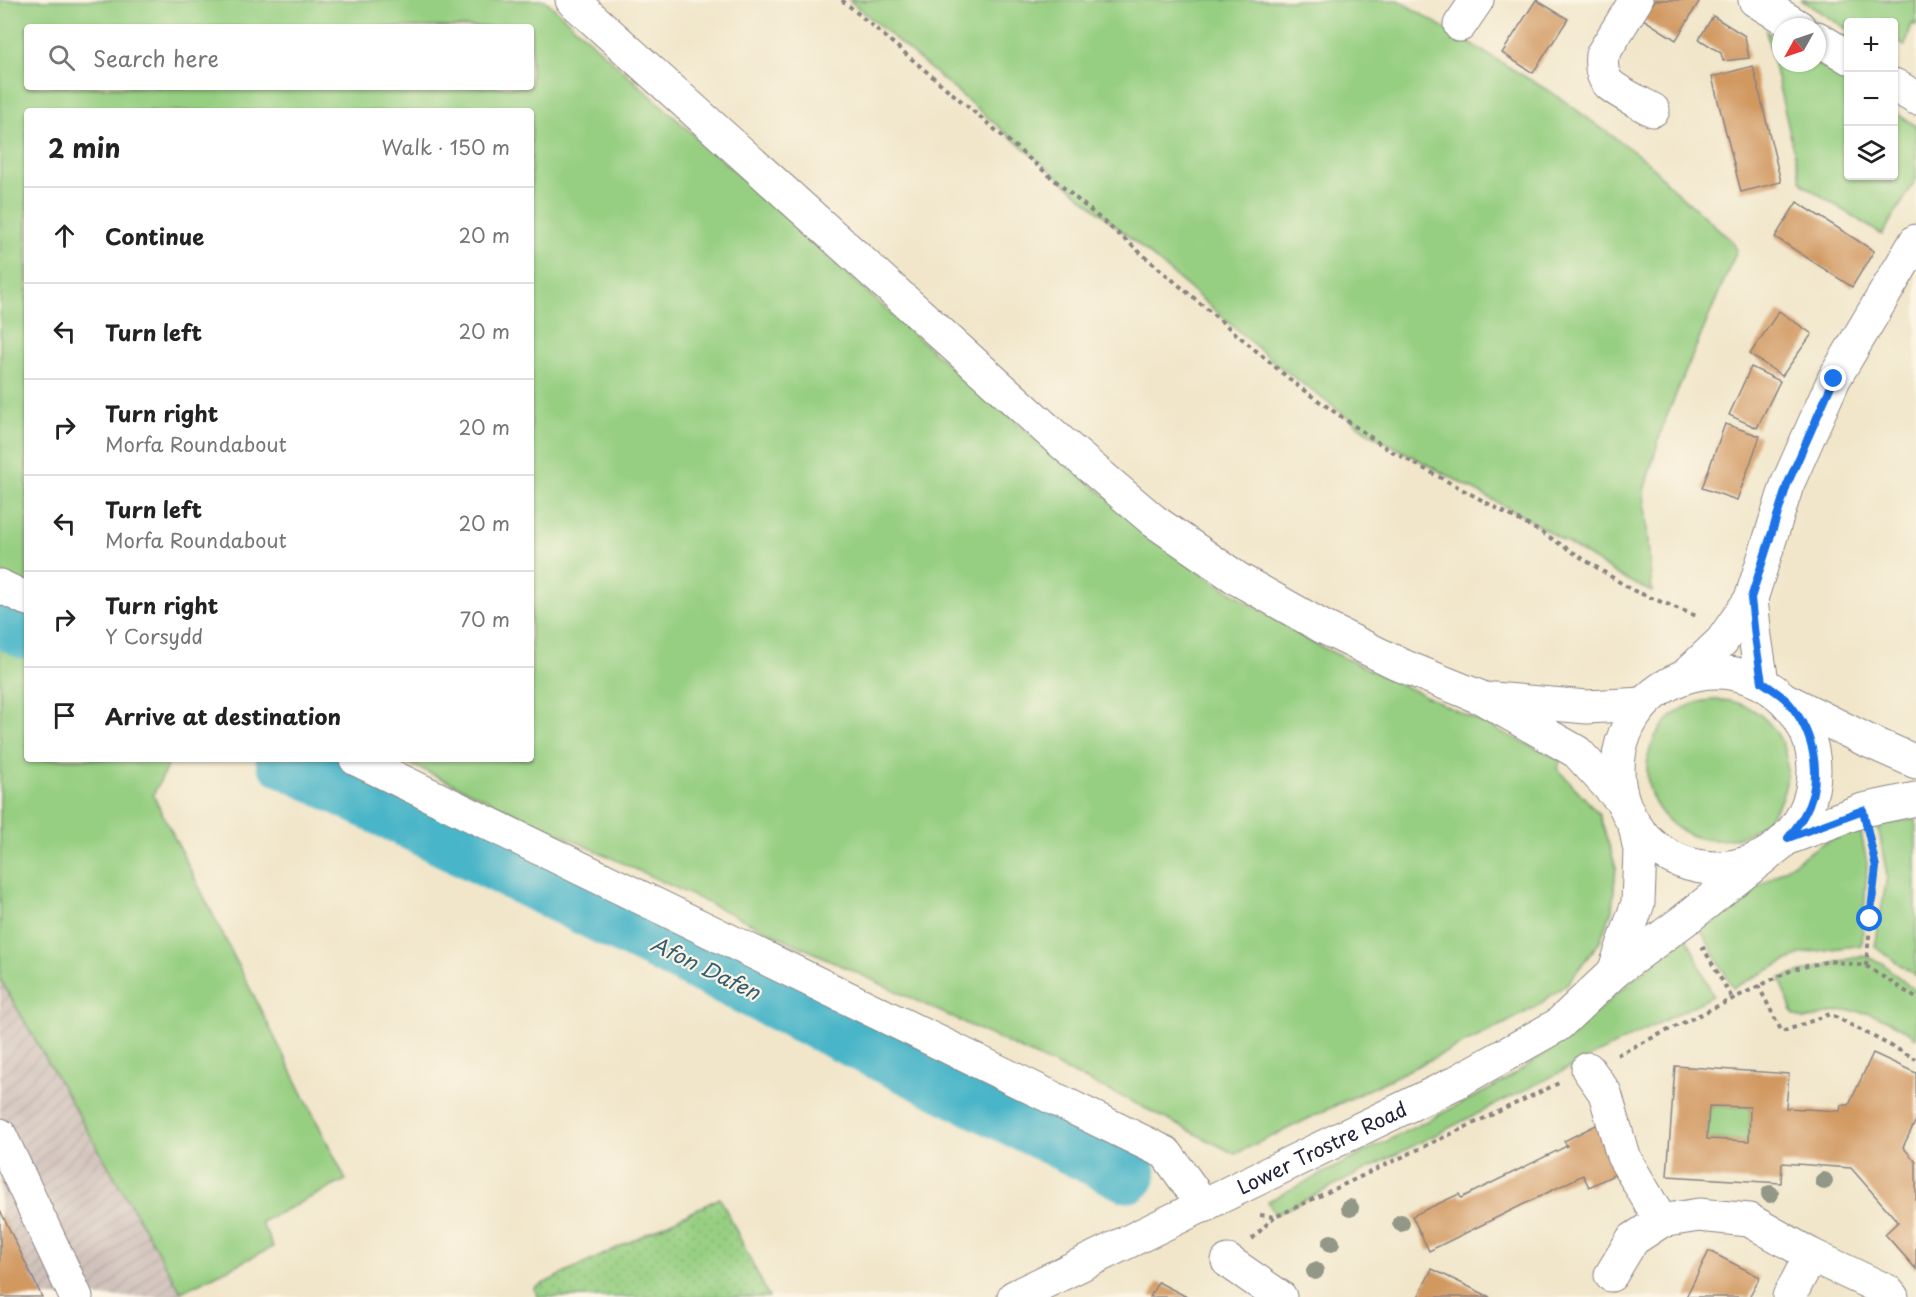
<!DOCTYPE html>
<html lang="en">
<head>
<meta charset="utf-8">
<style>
	:root { --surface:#fff; --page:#f6f6f6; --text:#222; --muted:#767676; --line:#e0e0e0 }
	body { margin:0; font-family:"Playpen Sans",sans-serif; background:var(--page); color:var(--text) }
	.controls { position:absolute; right:18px; top:18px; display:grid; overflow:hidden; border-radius:6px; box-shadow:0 2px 4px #0004 }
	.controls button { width:54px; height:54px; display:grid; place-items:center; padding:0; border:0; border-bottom:2px solid var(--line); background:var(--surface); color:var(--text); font:30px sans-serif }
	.compass { position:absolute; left:1772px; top:18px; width:54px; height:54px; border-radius:50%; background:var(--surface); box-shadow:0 2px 4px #0004; rotate:230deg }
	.stop { position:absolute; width:18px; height:18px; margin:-14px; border:4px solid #1a73e8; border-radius:50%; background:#fff }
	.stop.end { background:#1a73e8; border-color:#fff; box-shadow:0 2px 6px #0008 }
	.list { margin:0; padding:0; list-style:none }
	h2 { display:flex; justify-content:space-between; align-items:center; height:78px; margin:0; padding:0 24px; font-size:26px }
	h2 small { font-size:20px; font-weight:400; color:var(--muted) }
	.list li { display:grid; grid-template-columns:39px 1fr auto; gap:18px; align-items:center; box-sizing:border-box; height:96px; padding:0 24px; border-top:2px solid var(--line) }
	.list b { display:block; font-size:22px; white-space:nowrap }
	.list p { margin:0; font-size:20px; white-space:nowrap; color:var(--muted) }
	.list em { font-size:20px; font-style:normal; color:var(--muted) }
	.icon { flex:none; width:33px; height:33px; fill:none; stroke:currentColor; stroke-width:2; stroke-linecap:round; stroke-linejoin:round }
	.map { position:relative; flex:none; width:1916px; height:1297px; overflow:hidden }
	.search { position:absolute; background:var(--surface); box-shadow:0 2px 4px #0004; left:24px; top:24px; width:510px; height:66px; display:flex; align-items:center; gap:15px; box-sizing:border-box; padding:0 21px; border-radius:6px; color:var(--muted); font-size:22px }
	.panel { position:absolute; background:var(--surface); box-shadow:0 2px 4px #0004; left:24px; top:108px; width:510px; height:654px; border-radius:6px }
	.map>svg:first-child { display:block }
	.industrial { fill:url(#industrial-furrows) }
	.grass { fill:#97cf82; stroke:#5c785e; stroke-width:1.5; fill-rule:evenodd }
	.park { fill:url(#park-dots); stroke:#5c785e; stroke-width:1.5 }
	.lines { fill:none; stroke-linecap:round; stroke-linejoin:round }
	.river { stroke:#4ab5c8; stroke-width:57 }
	.building { fill:#d19861; fill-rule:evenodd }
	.minor-casing { stroke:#8a8482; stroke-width:35 }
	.major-casing { stroke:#8a8482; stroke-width:35 }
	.path { stroke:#8a8482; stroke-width:4; stroke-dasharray:4.5 4.5; stroke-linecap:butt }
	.minor { stroke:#fff; stroke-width:33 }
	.major { stroke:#fff; stroke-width:33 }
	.tree { fill:#929787 }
	.route { stroke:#1a73e8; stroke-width:8 }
	.labels { text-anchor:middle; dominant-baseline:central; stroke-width:4.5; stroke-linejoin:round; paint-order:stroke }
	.street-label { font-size:20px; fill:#22223b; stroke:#fcf5e5 }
	.water-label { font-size:21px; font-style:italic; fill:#325d73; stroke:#fcf5e5 }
</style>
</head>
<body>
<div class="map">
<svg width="1916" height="1297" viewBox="0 0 1916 1297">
	<defs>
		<pattern id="industrial-furrows" width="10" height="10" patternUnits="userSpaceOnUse" patternTransform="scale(1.5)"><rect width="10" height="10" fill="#cfc0ba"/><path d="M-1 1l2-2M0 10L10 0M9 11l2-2" fill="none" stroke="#b1a5a1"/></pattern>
		<pattern id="park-dots" width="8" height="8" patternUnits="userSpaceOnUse" patternTransform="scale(1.5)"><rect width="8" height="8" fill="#97cf82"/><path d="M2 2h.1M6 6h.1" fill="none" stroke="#82b171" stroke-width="1.8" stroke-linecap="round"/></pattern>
	</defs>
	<rect width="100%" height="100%" fill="#fcf5e5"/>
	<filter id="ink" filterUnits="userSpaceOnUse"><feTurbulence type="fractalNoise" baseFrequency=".0167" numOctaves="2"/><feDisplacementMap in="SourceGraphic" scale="12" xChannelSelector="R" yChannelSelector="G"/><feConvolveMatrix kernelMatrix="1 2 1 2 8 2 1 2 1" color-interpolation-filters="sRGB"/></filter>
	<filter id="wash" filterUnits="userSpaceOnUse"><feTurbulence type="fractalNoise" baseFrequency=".008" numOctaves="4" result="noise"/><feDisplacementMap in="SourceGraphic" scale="24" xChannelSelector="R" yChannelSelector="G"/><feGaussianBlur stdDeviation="1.35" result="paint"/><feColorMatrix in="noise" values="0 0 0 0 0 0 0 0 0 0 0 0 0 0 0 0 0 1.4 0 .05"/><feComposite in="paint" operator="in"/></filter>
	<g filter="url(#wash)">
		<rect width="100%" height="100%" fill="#f1e6ca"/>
		<path class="industrial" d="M0,979L181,1292L184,1297H0Z"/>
		<g class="grass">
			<path d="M0,0H545L957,373L1192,567L1313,643L1561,760L1557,768L1599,814L1616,867L1612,910L1600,941L1568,983L1537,1006L1504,1024L1235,1154L1129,1100L400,759H531V111H27V585L0,572ZM27,27H531V87H27Z"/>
			<path d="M849,0H1398L1557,96L1648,162L1667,183L1732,241L1737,250L1663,425L1644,491L1652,592L1623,578L1530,520L1369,433L1276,364L1188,287Z"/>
			<path d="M1801,0H1916V25L1912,24L1905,46L1894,39V22H1848V30Z"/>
			<path d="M1766,31L1781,41V63H1816L1848,83V176H1894V112L1916,126V180L1882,235L1804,185L1801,181Z"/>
			<path d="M0,628L27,642V759H171L153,795L346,1180L261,1222L273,1247L181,1292L0,979Z"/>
			<circle cx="1717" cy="770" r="70"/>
			<path d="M1916,819V976L1875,947L1887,876L1878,825Z"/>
			<path d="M1860,829L1867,863L1862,945L1802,953L1733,988L1699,927L1822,844Z"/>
			<path d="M1687,937L1713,996L1275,1215L1268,1201L1496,1086L1563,1042L1623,988Z"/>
			<path d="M1863,955L1882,963L1916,992V1038C1896,1023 1872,1010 1846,1011C1833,1011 1818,1017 1804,1020L1793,1014L1780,978Z"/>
			<path d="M1709,1106L1750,1107L1749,1141L1707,1139Z"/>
		</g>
		<path class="park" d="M720,1198L769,1297H538L534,1288Z"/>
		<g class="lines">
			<g class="river">
				<path d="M0,618L27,631"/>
				<path d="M284,759L1128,1174"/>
			</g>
		</g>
		<g id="blocks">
			<g class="building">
				<path d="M1536,0L1568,19L1533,73L1502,53Z"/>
				<path d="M1655,0H1696L1699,2L1676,40L1643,19Z"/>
				<path d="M1713,16L1745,36L1749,58L1723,61L1721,53L1699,39Z"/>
				<path d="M1753,66L1781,182L1741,192L1712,77Z"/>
				<path d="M1797,202L1874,251L1852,287L1775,237Z"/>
				<path d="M1779,311L1812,334L1782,376L1750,354Z"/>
				<path d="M1751,367L1780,381L1757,428L1729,415Z"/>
				<path d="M1725,424L1760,436L1737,500L1702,488Z"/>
				<path d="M1873,1053L1916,1073V1120L1903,1147L1916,1162V1269L1885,1234L1898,1222L1851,1168L1782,1163L1781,1183L1667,1176L1675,1066L1789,1074L1786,1108L1840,1111L1841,1105H1849ZM1709,1106L1750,1107L1749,1141L1707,1139Z"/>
				<path d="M1602,1122L1626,1169L1589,1187L1583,1175L1429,1251L1412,1216L1459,1194L1461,1198L1567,1146L1564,1141Z"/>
				<path d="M0,1210L42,1297H0Z"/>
				<path d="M1709,1251L1760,1277L1749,1297H1686Z"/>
				<path d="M1432,1269L1490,1297H1418Z"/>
				<path d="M1158,1282L1187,1297H1150Z"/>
			</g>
		</g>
	</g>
	<g filter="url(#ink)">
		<use href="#blocks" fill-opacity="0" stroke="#8a8482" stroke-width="1.5"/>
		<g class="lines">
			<defs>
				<g id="minor">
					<path d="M1636,0L1602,55C1601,64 1601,75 1608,83C1615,91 1642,104 1653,110"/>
					<path d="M1755,0L1799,27"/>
					<path d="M1460,25L1477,0"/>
					<path d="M1817,38L1848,57"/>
					<path d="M1894,85L1916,98"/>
					<path d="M0,586L27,599"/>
					<path d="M1751,599L1755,637L1762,682"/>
					<path d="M1684,677L1722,641L1751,599L1787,485L1834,379L1916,241"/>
					<path d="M356,759L1166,1153L1204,1206"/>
					<path d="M1588,1069L1605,1093L1623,1156L1661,1221"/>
					<path d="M0,1135L76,1297"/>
					<path d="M1811,1255L1887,1291L1892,1297"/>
					<path d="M1228,1261L1280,1297"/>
					<path d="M1611,1275L1632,1240L1661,1221L1699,1215L1749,1220L1811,1255L1789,1297"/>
				</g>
				<g id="major">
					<path d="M572,0L1060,441L1154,521L1238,579L1323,627L1403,666L1482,698L1577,752L1623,802"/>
					<circle cx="1716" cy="770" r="98"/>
					<path d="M1493,699L1587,707L1643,704"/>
					<path d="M1788,701L1864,739L1916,762"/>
					<path d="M1788,838L1863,810L1916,799"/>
					<path d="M1614,972L1638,903L1640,850L1635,826"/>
					<path id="s1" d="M1014,1297L1455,1083L1558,1025L1614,972L1686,919L1765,856"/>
				</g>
			</defs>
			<use href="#minor" class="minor-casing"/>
			<use href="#major" class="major-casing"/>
			<g class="path">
				<path d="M842,0L1299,387L1386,448L1546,535L1632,590L1699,617"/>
				<path d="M1702,946L1732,998"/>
				<path d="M1866,966L1876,867L1870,840"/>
				<path d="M1758,985L1782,1032L1830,1014L1916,1059"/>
				<path d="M1617,1055L1794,969L1830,961L1866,966L1916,998"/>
				<path d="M1260,1215L1275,1217L1559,1083"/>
				<path d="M1252,1239L1274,1217"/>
			</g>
			<use href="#minor" class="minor"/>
			<use href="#major" class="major"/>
		</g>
		<g class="tree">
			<circle cx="1824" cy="1181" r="9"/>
			<circle cx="1770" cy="1194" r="9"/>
			<circle cx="1350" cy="1208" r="9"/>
			<circle cx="1401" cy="1223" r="9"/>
			<circle cx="1331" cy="1243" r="9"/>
			<circle cx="1315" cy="1271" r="9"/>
		</g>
	</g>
	<g class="lines" filter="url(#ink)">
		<path class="route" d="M1834,379L1787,485L1751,598L1755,637L1762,682C1770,688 1781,694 1788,702C1814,732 1825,779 1804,815C1800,823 1794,830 1788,838L1863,810L1876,867L1870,919"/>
	</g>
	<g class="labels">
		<g class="street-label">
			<text stroke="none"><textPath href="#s1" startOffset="342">Lower Trostre Road</textPath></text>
		</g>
		<g class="water-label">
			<text transform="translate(706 967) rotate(26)">Afon Dafen</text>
		</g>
	</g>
</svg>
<div class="controls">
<button>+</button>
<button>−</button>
<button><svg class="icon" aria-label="layers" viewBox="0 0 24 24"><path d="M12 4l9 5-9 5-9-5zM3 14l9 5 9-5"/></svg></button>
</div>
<svg class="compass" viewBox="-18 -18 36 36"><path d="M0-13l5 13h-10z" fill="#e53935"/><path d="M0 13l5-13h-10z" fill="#767676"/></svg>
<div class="stop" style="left:1870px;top:919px"></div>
<div class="stop end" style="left:1834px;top:379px"></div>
<div class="search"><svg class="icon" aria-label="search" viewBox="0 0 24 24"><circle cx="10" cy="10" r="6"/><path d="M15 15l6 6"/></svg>Search here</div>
<section class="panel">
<h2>2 min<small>Walk · 150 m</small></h2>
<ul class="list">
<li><svg class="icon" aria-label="ahead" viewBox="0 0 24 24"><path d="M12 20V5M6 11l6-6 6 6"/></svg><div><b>Continue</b></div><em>20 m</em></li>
<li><svg class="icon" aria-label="left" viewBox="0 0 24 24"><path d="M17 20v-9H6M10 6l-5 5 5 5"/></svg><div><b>Turn left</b></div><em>20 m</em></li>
<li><svg class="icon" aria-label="right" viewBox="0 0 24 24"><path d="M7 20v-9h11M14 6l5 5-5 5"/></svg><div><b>Turn right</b><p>Morfa Roundabout</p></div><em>20 m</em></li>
<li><svg class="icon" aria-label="left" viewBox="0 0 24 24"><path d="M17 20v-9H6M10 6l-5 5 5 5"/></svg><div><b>Turn left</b><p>Morfa Roundabout</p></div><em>20 m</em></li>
<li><svg class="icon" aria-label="right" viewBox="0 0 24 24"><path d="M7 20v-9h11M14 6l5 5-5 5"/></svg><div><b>Turn right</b><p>Y Corsydd</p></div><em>70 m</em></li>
<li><svg class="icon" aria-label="arrive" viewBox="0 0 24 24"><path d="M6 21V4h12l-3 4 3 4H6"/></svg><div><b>Arrive at destination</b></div></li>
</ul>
</section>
</div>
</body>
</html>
